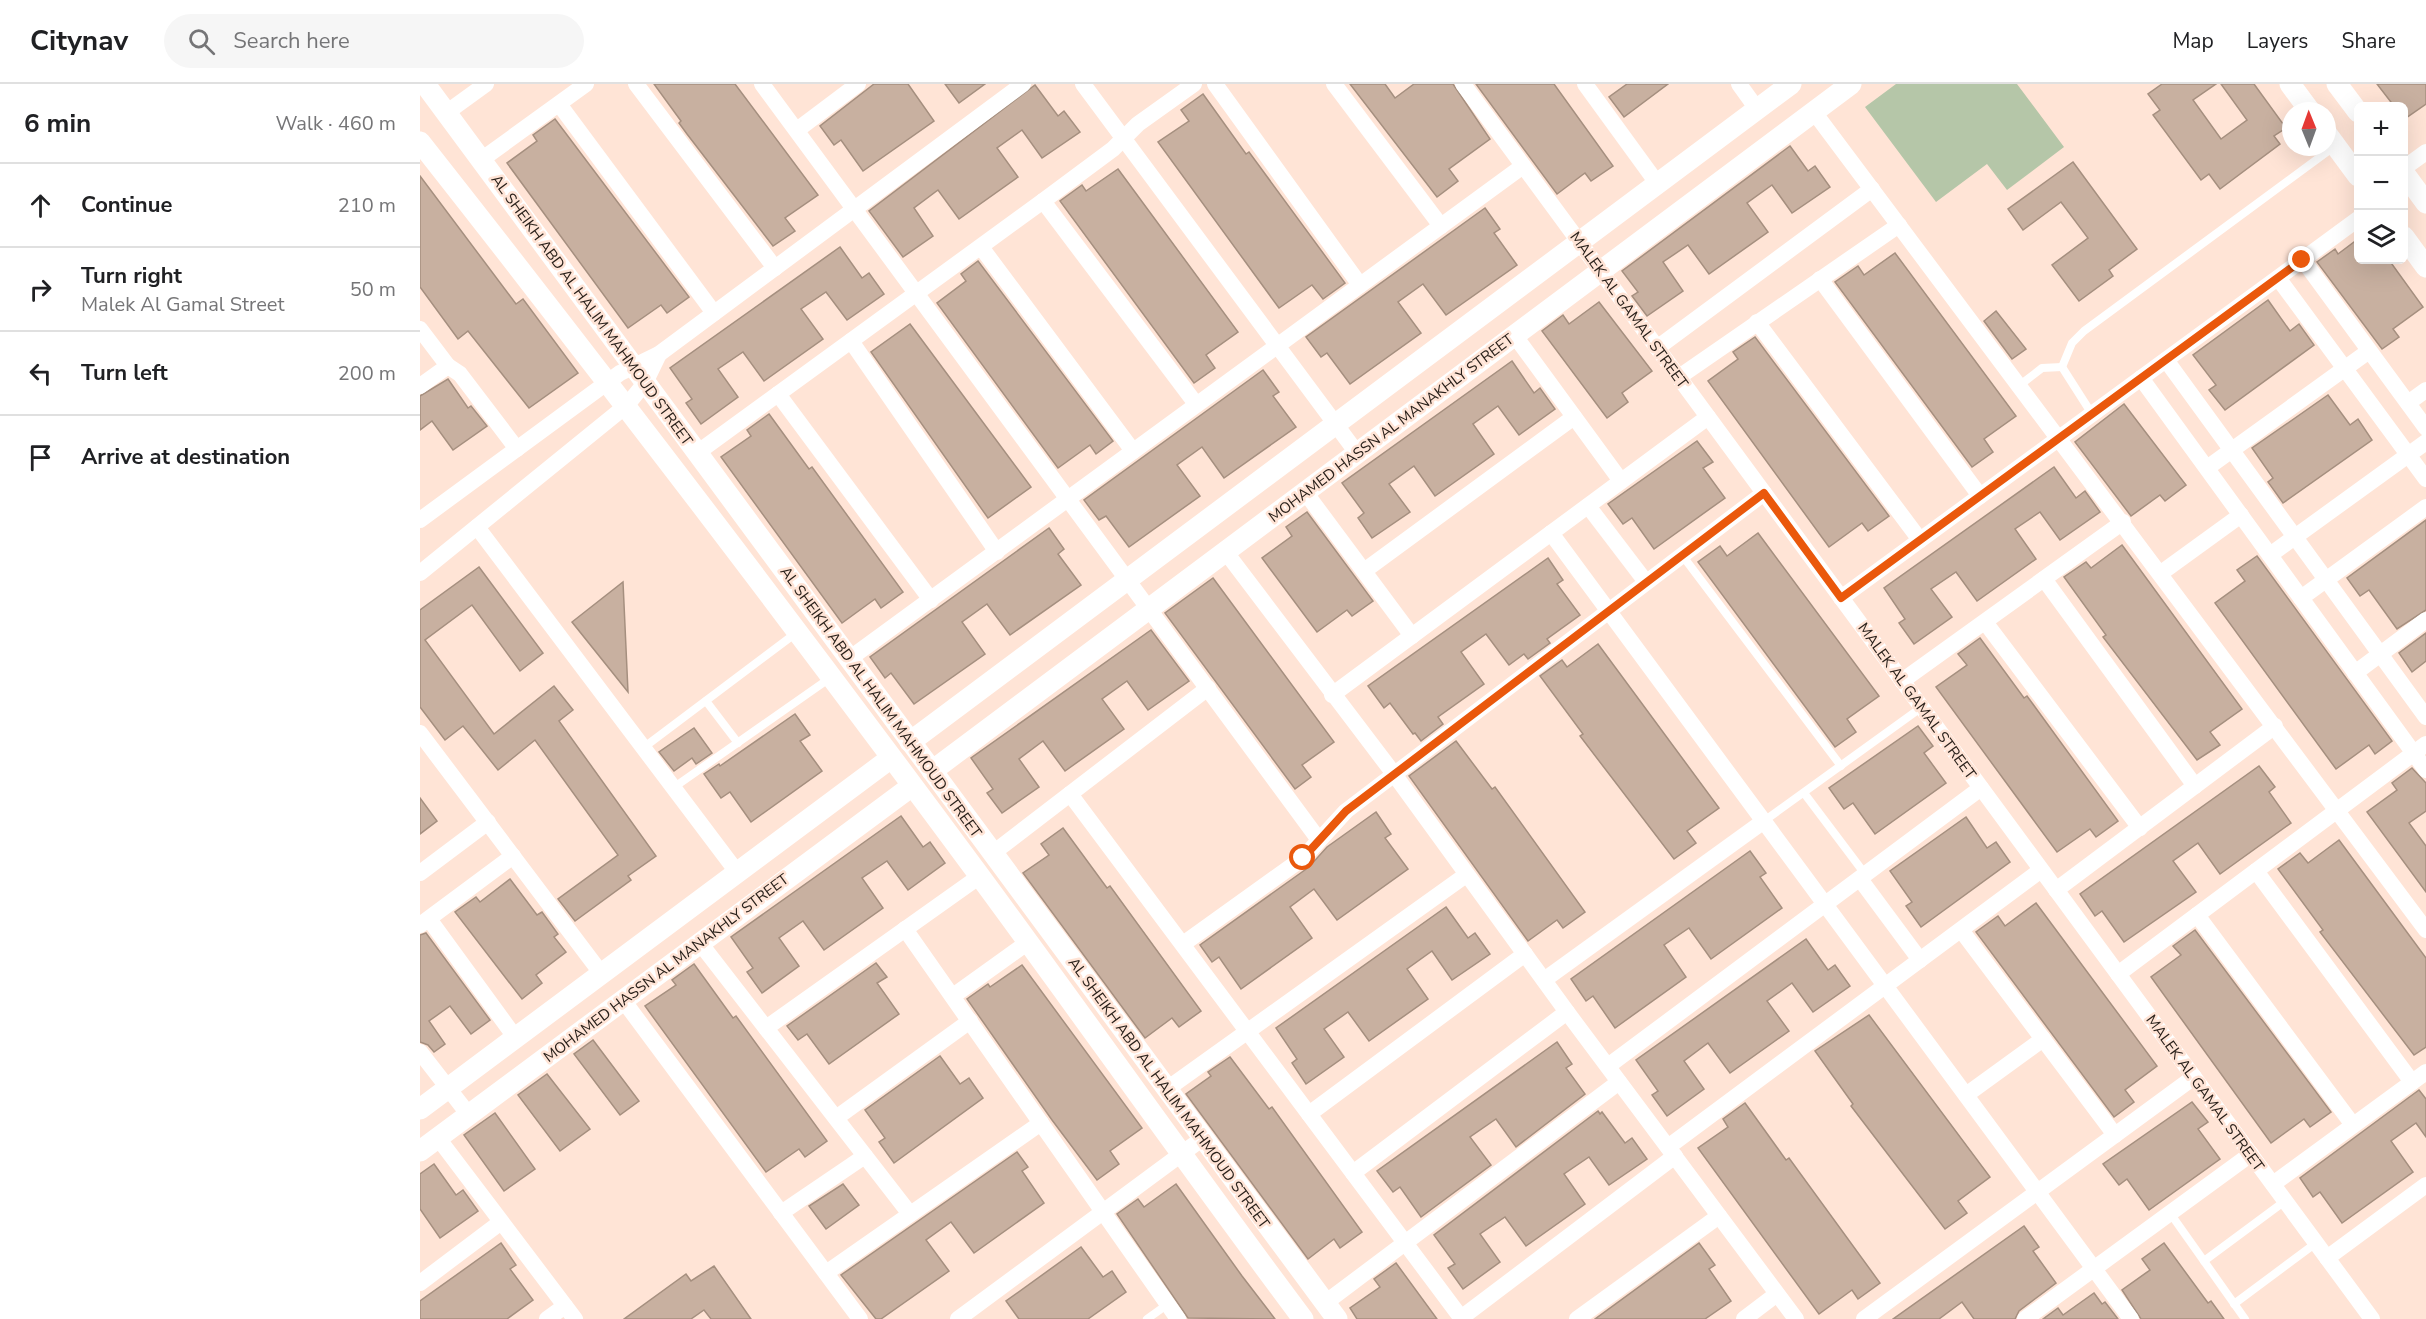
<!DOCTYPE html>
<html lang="en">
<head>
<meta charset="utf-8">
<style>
	:root { --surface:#fff; --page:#f6f6f6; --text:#202124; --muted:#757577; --line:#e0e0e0 }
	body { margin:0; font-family:"Nunito Sans",sans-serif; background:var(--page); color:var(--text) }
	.controls { position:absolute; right:18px; top:18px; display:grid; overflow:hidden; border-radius:9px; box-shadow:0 6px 24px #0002 }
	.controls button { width:54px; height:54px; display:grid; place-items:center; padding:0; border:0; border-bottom:2px solid var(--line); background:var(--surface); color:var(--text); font:30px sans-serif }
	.compass { position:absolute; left:1862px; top:18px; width:54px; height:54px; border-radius:50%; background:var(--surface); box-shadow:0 6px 24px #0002; rotate:359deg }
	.stop { position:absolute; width:18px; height:18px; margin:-14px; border:4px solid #ea580c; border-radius:50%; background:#fff }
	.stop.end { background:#ea580c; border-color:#fff; box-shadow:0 2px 6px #0008 }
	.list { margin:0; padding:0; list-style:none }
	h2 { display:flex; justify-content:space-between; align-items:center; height:78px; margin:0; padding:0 24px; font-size:26px }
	h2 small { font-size:20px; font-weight:400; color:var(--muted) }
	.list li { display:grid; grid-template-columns:39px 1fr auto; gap:18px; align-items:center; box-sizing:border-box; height:84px; padding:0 24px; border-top:2px solid var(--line) }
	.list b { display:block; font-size:22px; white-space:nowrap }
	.list p { margin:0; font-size:20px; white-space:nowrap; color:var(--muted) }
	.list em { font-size:20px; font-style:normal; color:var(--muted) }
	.icon { flex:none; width:33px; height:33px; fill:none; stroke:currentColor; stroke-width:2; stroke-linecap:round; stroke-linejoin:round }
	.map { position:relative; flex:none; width:2006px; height:1235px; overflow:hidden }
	header { display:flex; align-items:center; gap:36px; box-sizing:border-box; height:84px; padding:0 30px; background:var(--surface); border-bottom:2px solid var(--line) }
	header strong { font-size:28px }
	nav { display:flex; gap:33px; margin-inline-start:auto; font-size:21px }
	.search { width:420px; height:54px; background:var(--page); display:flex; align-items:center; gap:15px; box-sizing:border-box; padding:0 21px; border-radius:33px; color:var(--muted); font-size:22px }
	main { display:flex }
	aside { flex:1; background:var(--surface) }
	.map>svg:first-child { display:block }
	.green { fill:#b5c6a8 }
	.building { fill:#c8b0a0; stroke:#a58f7f; stroke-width:1.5 }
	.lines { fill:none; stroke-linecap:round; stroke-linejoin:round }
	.service { stroke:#fff; stroke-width:8 }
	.minor { stroke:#fff; stroke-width:16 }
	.tertiary { stroke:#fff; stroke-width:21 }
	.route { stroke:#ea580c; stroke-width:8 }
	.labels { text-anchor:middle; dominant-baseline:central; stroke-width:5; stroke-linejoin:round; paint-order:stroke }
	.street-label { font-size:15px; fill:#2a211b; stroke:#ffe4d6 }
</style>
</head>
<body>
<header>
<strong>Citynav</strong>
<div class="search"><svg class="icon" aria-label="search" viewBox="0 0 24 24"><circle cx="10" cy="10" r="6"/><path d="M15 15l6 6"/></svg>Search here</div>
<nav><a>Map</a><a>Layers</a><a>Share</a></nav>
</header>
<main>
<aside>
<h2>6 min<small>Walk · 460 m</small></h2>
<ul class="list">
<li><svg class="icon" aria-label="ahead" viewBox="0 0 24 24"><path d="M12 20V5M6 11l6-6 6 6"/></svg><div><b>Continue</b></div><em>210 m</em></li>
<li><svg class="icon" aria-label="right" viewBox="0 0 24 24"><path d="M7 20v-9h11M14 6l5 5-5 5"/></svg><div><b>Turn right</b><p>Malek Al Gamal Street</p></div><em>50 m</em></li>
<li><svg class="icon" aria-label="left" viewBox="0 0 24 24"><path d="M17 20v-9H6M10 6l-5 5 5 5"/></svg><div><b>Turn left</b></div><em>200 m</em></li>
<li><svg class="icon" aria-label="arrive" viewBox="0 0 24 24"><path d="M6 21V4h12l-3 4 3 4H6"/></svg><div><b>Arrive at destination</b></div></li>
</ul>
</aside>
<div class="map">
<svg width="2006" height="1235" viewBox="0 0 2006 1235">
	<rect width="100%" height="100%" fill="#ffe4d6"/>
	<path class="green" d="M1476,0H1597L1644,63L1587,106L1567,80L1516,118L1445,23Z"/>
	<g class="building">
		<path d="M234,0H315L398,111L365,134L375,147L353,162L267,50L259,39L261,37Z"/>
		<path d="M454,0H488L514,37L443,87L421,56L414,61L400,42Z"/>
		<path d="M525,0H565L539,19Z"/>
		<path d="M930,0H965L975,14L994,0H1033L1070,55L1029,85L1038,97L1017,113Z"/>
		<path d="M1056,0H1134L1193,82L1171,97L1165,89L1137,110Z"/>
		<path d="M1207,0H1248L1204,33L1189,13Z"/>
		<path d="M1742,0H1796L1773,16L1801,55L1827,36L1801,0H1834L1866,44L1854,52L1860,60L1800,105L1789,90L1781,96L1733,31L1740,26L1728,10Z"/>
		<path d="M1957,0H2006V20L1983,36V22H1974Z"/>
		<path d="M615,1L638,32L644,27L660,48L622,74L602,46L577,64L598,93L539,135L518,106L494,124L513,152L483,173L449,127Z"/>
		<path d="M783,10L826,70L829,68L925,199L903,215L892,201L859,224L738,58L769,37L761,26Z"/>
		<path d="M135,35L269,213L247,229L241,221L208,244L87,79L117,57L113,51Z"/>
		<path d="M1370,62L1388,87L1395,82L1410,103L1372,129L1352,101L1327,119L1348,148L1289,190L1268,161L1243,178L1263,207L1227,232L1212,212L1218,208L1202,187Z"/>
		<path d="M1653,78L1717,165L1689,186L1693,192L1659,217L1632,181L1668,154L1641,118L1603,146L1588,125Z"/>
		<path d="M698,85L818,248L786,271L795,284L774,299L640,117L662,101L666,107Z"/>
		<path d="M0,92L96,220L103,215L158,289L109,324L48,247L38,255L0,203Z"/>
		<path d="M1065,124L1080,145L1074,149L1097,181L1026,231L1003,200L978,218L1001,249L930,300L907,269L901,273L886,253Z"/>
		<path d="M1938,155V176H1969L2003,223L1973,245L1979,253L1962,265L1897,178L1915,165L1918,170Z"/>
		<path d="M420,163L442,194L449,189L464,210L427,236L406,208L381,225L403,255L344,297L323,268L298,285L318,313L281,340L266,319L272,315L250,284Z"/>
		<path d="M1475,169L1596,332L1564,355L1573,368L1552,383L1415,198L1438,182L1444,191Z"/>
		<path d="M558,177L693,357L676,370L670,361L638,384L517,219L546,197L541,190Z"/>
		<path d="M1848,216L1870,247L1879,240L1894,261L1805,326L1789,306L1796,301L1773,271Z"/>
		<path d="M1179,218L1232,287L1202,309L1208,318L1187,334L1122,247L1143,231L1149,240Z"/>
		<path d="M1576,227L1606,265L1592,275L1564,237Z"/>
		<path d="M490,240L611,403L568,434L451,268Z"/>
		<path d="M1335,253L1469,432L1448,447L1442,439L1409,463L1288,297L1318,275L1313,268Z"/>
		<path d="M1092,277L1114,309L1120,304L1135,325L1099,351L1078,322L1053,340L1074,370L1015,412L994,382L969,400L990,428L952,454L938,434L944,429L922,399Z"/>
		<path d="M843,286L859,308L853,312L876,343L804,394L782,363L757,381L780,412L709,463L686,432L679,436L664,416Z"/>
		<path d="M28,295L48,324L51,322L67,342L33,366L12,337L0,346V312Z"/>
		<path d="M1908,311L1930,341L1938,335L1952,356L1863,419L1848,398L1853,394L1832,364Z"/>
		<path d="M1704,320L1766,401L1745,417L1740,411L1711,432L1655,358Z"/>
		<path d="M349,330L389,385L392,383L483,508L461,524L455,515L422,539L301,373L331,352L327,346Z"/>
		<path d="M1277,357L1293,378L1283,384L1305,414L1234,465L1212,434L1203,440L1188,420Z"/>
		<path d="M1634,383L1656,414L1665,407L1680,428L1640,456L1620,428L1595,445L1616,475L1557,517L1536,488L1511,505L1532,533L1494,560L1479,539L1485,535L1464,504Z"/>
		<path d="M887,428L953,517L932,532L927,526L897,548L842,474L872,452L866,443Z"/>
		<path d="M2006,436V526L1977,545L1949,506L1940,512L1927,494Z"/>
		<path d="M629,444L644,465L638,470L661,501L590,551L567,520L542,538L565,570L494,620L471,589L465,594L450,573Z"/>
		<path d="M1338,449L1459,612L1427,635L1436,648L1415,663L1278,478L1300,462L1307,472Z"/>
		<path d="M1702,461L1822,625L1790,648L1800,661L1777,676L1683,553L1686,551L1644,493L1666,478L1671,484Z"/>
		<path d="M1837,472L1972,657L1955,670L1949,661L1916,685L1795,519L1825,497L1817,486Z"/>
		<path d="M1128,474L1143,496L1137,500L1160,531L1127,555L1130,559L1108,575L1104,570L1089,581L1066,550L1041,568L1064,600L1018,633L1023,640L1001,657L995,649L993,650L970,619L964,624L948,602Z"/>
		<path d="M59,483L123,569L100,587L52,521L5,556L74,650L134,602L153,626L139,637L236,772L208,792L211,796L155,837L138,815L198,771L115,656L78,686L43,642L25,656L0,623V526Z"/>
		<path d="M793,494L914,658L882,681L891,693L875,705L745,529Z"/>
		<path d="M203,498L208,608L152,538Z"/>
		<path d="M731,546L769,597L728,626L707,597L682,615L704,645L645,687L623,657L599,675L619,703L582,729L567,709L573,705L551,674Z"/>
		<path d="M2006,549V577L1992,588L1979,569Z"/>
		<path d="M1560,554L1604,614L1607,612L1698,737L1676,753L1670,745L1637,768L1516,603L1547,581L1538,570Z"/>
		<path d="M1178,560L1299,724L1267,747L1276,759L1254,775L1160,652L1163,650L1120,592L1142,576L1147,583Z"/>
		<path d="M375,630L390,651L380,657L402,687L331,738L310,708L301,714L284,690L299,680L300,682Z"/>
		<path d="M1498,642L1513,662L1504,669L1526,699L1455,750L1433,719L1424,725L1409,704Z"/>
		<path d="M274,644L292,669L276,680L272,674L254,687L239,668Z"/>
		<path d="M1036,657L1072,705L1075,703L1165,828L1143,844L1137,836L1108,857L989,692Z"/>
		<path d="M1839,682L1855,703L1849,708L1871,739L1800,790L1778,759L1753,777L1776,808L1704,858L1682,827L1675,832L1660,810Z"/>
		<path d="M1992,684L2006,699V727L1989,739L2006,762V808L1947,728L1977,706L1972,699Z"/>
		<path d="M0,714L17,737L0,750Z"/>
		<path d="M956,728L971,750L965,754L988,785L917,836L894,805L870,823L892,854L821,905L799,873L792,878L780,861L889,783L907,763Z"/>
		<path d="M481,732L503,763L510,758L525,779L488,806L467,777L442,794L463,824L404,866L383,837L359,854L379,882L342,909L327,888L333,884L311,853Z"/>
		<path d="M1546,733L1567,764L1576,758L1590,778L1501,843L1486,822L1492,818L1470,787Z"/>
		<path d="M643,744L687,804L690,802L781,927L759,943L752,934L725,954L603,789L629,771L621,760Z"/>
		<path d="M1919,756L2006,874V963L1994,971L1900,848L1903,846L1858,785L1880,769L1888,779Z"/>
		<path d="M1330,767L1346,789L1340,793L1362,824L1291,875L1269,844L1244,861L1266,893L1195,944L1173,912L1166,917L1151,895Z"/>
		<path d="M90,795L117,831L122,828L138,850L134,853L146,868L116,891L122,899L102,915L35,828L56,813L60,818Z"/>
		<path d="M1616,819L1737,982L1705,1006L1714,1018L1694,1033L1556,848L1578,832L1585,842Z"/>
		<path d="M1026,823L1048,854L1055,849L1070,870L1032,896L1012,867L987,885L1008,915L949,957L928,928L904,945L924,973L886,1000L872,979L877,975L856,944Z"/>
		<path d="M1775,846L1911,1028L1890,1043L1884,1035L1851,1059L1731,893L1761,871L1753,862Z"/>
		<path d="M6,849L70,936L51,950L30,922L9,937L25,960L14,968L8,961L0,958V851Z"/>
		<path d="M1386,855L1408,886L1415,881L1430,902L1393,928L1372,899L1347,917L1369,947L1310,989L1288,959L1264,977L1284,1005L1247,1032L1232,1011L1238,1007L1216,976Z"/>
		<path d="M456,879L467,893L457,899L479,930L409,980L387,950L378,956L367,942Z"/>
		<path d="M274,880L313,934L316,932L407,1057L385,1073L379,1065L346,1088L225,922L256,901L252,896Z"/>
		<path d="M602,881L722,1044L690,1067L699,1080L677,1096L632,1036L547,915L568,900L570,903Z"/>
		<path d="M1449,931L1570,1093L1538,1117L1547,1129L1525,1145L1431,1022L1433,1020L1395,967Z"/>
		<path d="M173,956L219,1017L200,1031L154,970Z"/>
		<path d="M1137,958L1152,980L1146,984L1165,1010L1096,1063L1076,1035L1050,1053L1071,1081L1001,1133L980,1103L973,1108L957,1087Z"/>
		<path d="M520,972L540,1000L549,994L563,1014L474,1079L459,1058L465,1054L445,1026Z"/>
		<path d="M810,973L849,1025L852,1023L942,1148L920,1164L914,1155L888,1175L766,1010L791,992L788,988Z"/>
		<path d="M127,990L170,1045L140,1067L98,1011Z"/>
		<path d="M1999,1006L2006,1015V1053L1996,1039L1971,1057L1993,1088L1922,1139L1900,1108L1893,1113L1880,1094Z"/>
		<path d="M1772,1018L1788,1038L1778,1045L1800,1075L1729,1126L1707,1095L1699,1101L1683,1080Z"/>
		<path d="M1325,1019L1366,1076L1369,1074L1460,1199L1438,1215L1432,1206L1399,1230L1278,1064L1308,1043L1303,1035Z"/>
		<path d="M1178,1027L1180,1030L1182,1028L1205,1059L1212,1054L1227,1075L1189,1101L1169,1073L1144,1090L1165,1120L1106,1162L1085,1133L1060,1150L1080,1178L1043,1205L1028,1184L1035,1180L1014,1151Z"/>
		<path d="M75,1029L115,1085L84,1107L44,1051Z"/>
		<path d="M597,1068L608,1083L602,1087L624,1119L554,1169L531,1138L506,1156L529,1187L461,1235H456L421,1191Z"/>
		<path d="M14,1080L36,1111L43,1106L58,1127L20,1154L0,1125V1090Z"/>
		<path d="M423,1100L439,1121L406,1145L389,1122Z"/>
		<path d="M756,1100L822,1192L855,1235L768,1234L697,1130L718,1115L724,1123Z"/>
		<path d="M1604,1142L1619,1163L1613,1167L1636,1199L1599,1227L1595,1235H1554L1542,1218L1519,1235H1473Z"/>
		<path d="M81,1159L96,1181L90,1185L113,1216L87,1235H0V1217Z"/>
		<path d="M1279,1159L1295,1181L1289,1185L1311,1217L1285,1235H1175Z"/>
		<path d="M1744,1159L1788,1219L1791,1217L1804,1235H1721L1702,1206L1730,1186L1722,1175Z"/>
		<path d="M661,1163L683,1193L692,1187L706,1208L668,1235H599L586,1217Z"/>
		<path d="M976,1179L1017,1235H937L930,1224L960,1203L954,1195Z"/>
		<path d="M294,1182L331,1235H291L284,1226L271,1235H204L266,1190L271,1197Z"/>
		<path d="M1674,1209L1682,1220L1685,1218L1698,1235H1623L1638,1224L1643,1231Z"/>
	</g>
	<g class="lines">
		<g class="service">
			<path d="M1642,283L1652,259L1664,247L1915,62"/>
			<path d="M1642,283L1672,330"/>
			<path d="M1600,301L1622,284L1642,283"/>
			<path d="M1262,471L1421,682"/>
			<path d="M286,617L318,659"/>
			<path d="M223,664L376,549"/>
			<path d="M253,704L410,594"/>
			<path d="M1384,709L1445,790"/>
			<path d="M1344,737L1502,623"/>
			<path d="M1750,1129L1825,1235"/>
			<path d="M1784,1177L1865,1117"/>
			<path d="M1814,1220L1896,1159"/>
			<path d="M727,1235L748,1220"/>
		</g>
		<g class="minor">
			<path d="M216,0L355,184"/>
			<path d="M342,0L899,756"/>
			<path d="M663,0L937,369"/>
			<path d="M795,0L940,201"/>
			<path d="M914,0L1021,142"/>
			<path d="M1043,0L1952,1235"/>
			<path d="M1165,0L1237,99"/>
			<path d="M1319,0L1337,25"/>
			<path d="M139,20L294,229"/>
			<path d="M1394,28L2006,846"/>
			<path d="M26,29L66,0"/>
			<path d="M377,46L438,0"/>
			<path d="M61,76L166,0"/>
			<path d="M1984,84L2006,68"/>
			<path d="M623,117L776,320"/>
			<path d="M561,163L713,367"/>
			<path d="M1883,176L2006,344"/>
			<path d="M1858,194L2006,395"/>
			<path d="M1400,195L1560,412"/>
			<path d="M1337,238L1500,456"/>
			<path d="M0,245L28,282L0,302"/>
			<path d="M1095,252L1201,397"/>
			<path d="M431,257L577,468"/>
			<path d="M1237,264L1452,105"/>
			<path d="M1746,276L2006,633"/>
			<path d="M28,282L40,290L97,365"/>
			<path d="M1259,293L1479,141"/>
			<path d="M1721,294L2006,686"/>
			<path d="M358,310L511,516"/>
			<path d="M1988,319L2006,306"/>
			<path d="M277,369L623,117L693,65L718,40L774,0"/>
			<path d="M1787,384L1949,267"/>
			<path d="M885,408L992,552"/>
			<path d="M1168,422L1226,498"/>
			<path d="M0,436L200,289L239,270L603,0"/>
			<path d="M57,443L317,788"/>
			<path d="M1131,449L1711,1235"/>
			<path d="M805,467L974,690L1147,928L1376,1235"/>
			<path d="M1850,471L2006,358"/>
			<path d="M944,487L1154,333"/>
			<path d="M0,489L207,321L225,299L239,270"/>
			<path d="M1741,489L1821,431"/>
			<path d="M1624,495L1775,702"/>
			<path d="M1421,514L1938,135"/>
			<path d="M1881,514L2006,423"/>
			<path d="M1565,538L1720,744"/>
			<path d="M429,575L1103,82"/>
			<path d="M1935,589L2006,536"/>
			<path d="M1482,597L1703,438"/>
			<path d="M912,611L1288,333"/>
			<path d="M0,649L181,889"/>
			<path d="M650,710L1042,1235"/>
			<path d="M573,769L788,604"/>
			<path d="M1836,787L1992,998"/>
			<path d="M0,789L68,738"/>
			<path d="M1440,795L1500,876"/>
			<path d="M1636,806L1855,642"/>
			<path d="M1777,831L1933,1041"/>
			<path d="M9,835L95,953"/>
			<path d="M0,841L93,772"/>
			<path d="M485,845L758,1235"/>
			<path d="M1541,846L1695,1051"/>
			<path d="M280,859L490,1130"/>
			<path d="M763,860L883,774L926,727L1344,409"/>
			<path d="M1698,890L2006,660"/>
			<path d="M1124,896L1344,737"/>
			<path d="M533,912L607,859"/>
			<path d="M203,916L440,1235"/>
			<path d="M346,944L560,792"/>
			<path d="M0,968L49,1031"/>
			<path d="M1188,982L1561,704"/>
			<path d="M747,1005L1046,791"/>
			<path d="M1546,1011L1623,955"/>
			<path d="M889,1030L1105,870"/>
			<path d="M416,1034L550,937"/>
			<path d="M18,1054L155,1235"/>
			<path d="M1248,1063L1621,786"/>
			<path d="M933,1089L1147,928"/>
			<path d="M1853,1100L2006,988"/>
			<path d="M361,1129L445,1072"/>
			<path d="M1907,1174L2006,1101"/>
			<path d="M406,1189L621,1039"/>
			<path d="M0,1199L81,1138"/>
			<path d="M905,1219L1199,998"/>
			<path d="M1041,1234L1255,1072"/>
			<path d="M127,1235L145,1222"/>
			<path d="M538,1235L783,1054"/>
			<path d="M1157,1235L1299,1132"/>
			<path d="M1324,1235L1357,1210"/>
			<path d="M1444,1235L1774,993"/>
			<path d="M1605,1235L1831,1070"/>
		</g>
		<g class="tertiary">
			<path d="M5,0L917,1235"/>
			<path d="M1870,0L1890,27"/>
			<path d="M1917,0L1938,28"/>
			<path d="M1907,50L1938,92"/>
			<path d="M0,58C189,298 374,541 556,787C666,936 772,1087 883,1235"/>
			<path d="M1984,89L2006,119"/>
			<path d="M1984,153L2006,183"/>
			<path d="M490,658L1371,0"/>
			<path d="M512,687L1431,0"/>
			<path d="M0,1025L471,674"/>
			<path d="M0,1067L492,702"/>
		</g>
	</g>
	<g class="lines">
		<path class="route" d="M883,774L926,727L1344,409L1421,514L1882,176"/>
	</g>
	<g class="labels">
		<g class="street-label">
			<text transform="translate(172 226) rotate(54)">AL SHEIKH ABD AL HALIM MAHMOUD STREET</text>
			<text transform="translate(1209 226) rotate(54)">MALEK AL GAMAL STREET</text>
			<text transform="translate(971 344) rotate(-37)">MOHAMED HASSN AL MANAKHLY STREET</text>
			<text transform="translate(1497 617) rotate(54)">MALEK AL GAMAL STREET</text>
			<text transform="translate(461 618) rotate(54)">AL SHEIKH ABD AL HALIM MAHMOUD STREET</text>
			<text transform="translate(246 884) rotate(-37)">MOHAMED HASSN AL MANAKHLY STREET</text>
			<text transform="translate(749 1009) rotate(54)">AL SHEIKH ABD AL HALIM MAHMOUD STREET</text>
			<text transform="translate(1785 1009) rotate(54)">MALEK AL GAMAL STREET</text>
		</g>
	</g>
</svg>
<div class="controls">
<button>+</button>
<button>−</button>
<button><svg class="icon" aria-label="layers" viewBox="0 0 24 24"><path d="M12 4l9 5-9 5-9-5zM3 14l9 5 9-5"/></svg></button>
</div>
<svg class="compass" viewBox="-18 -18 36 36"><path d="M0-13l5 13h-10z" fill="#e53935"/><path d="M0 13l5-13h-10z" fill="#757577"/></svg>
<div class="stop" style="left:883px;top:774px"></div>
<div class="stop end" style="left:1882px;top:176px"></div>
</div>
</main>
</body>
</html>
